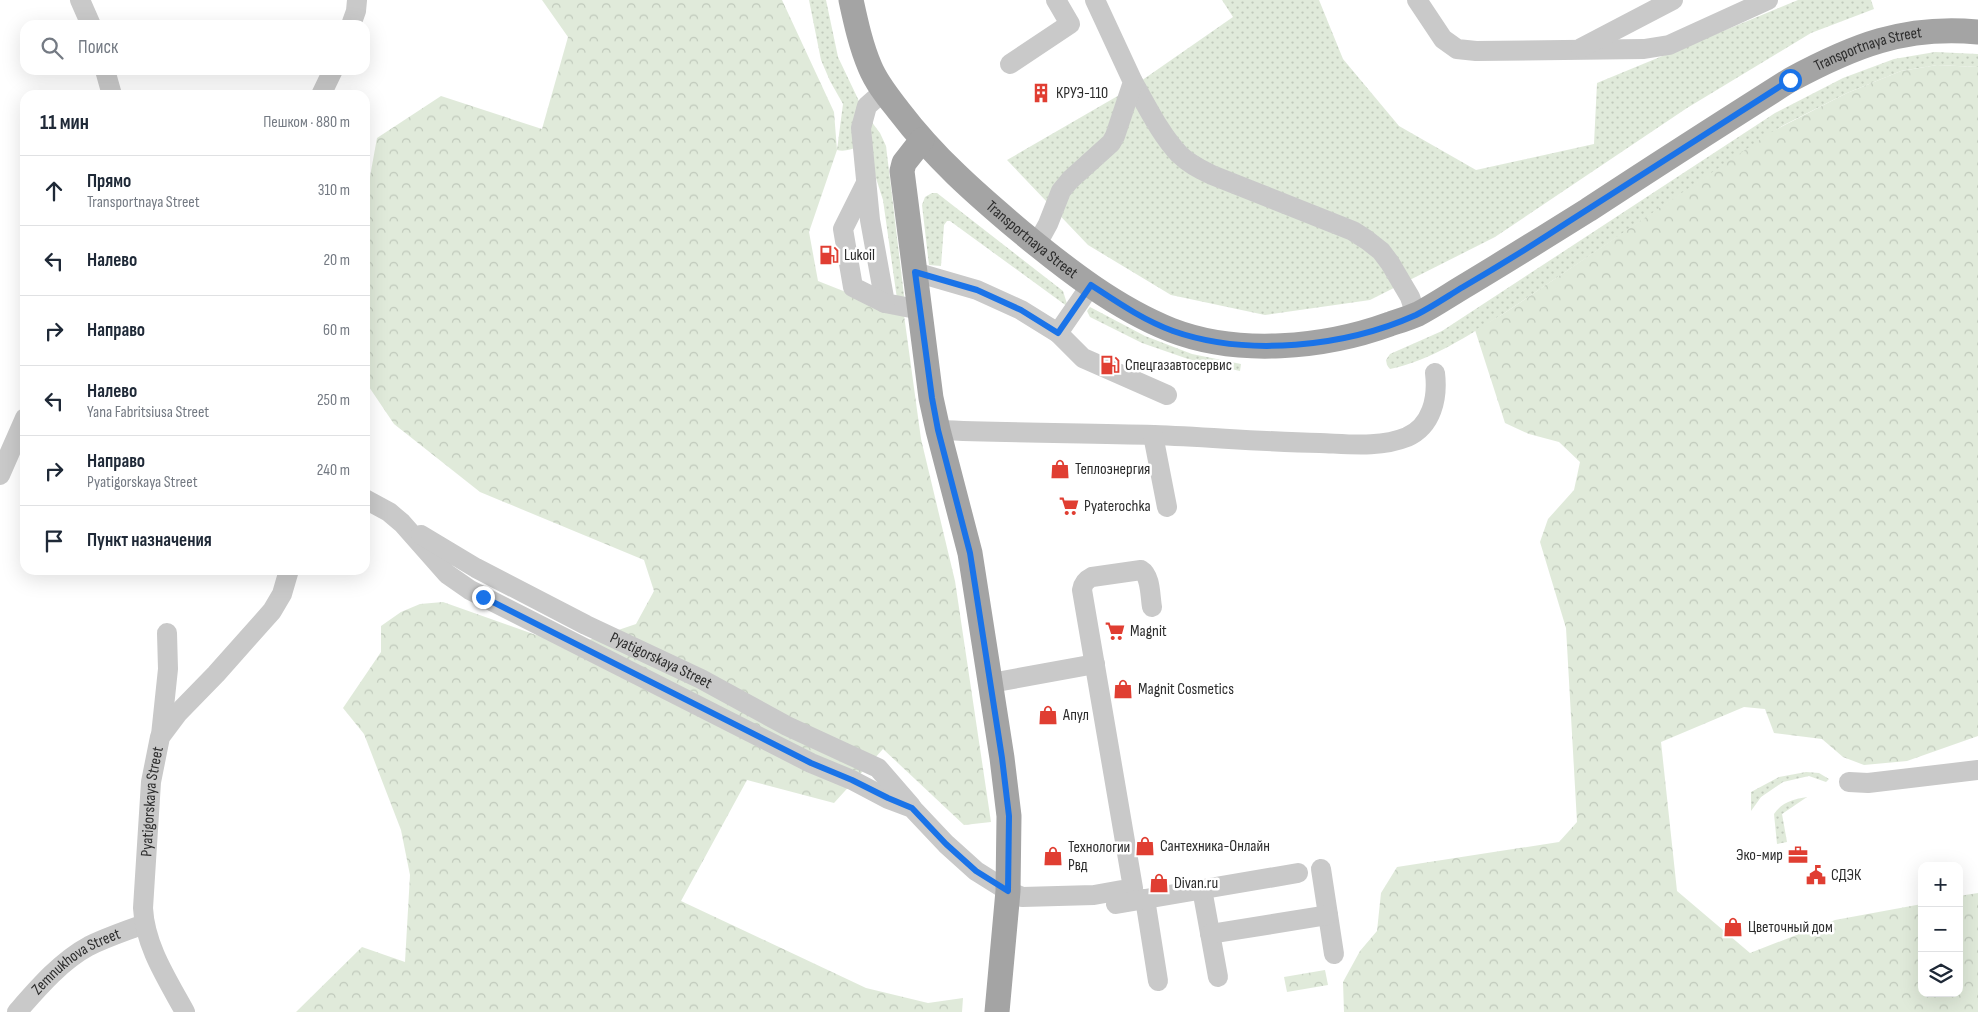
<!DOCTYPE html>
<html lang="ru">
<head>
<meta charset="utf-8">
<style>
	:root { --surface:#fff; --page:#f6f6f7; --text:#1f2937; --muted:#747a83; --line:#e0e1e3 }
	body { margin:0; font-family:"Sofia Sans Condensed",sans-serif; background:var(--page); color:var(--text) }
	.controls { position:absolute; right:15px; bottom:15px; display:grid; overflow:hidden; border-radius:10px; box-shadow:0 5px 20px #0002 }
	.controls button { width:45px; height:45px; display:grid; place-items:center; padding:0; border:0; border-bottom:1px solid var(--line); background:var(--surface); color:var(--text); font:25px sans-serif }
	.stop { position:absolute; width:15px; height:15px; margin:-11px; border:4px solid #1a73e8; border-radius:50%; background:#fff }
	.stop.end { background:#1a73e8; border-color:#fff; box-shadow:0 1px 5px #0008 }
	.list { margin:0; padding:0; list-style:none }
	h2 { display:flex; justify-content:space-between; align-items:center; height:65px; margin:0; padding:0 20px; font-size:21px }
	h2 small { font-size:16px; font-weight:400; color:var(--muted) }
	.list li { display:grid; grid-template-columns:32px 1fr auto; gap:15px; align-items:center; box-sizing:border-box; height:70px; padding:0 20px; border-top:1px solid var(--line) }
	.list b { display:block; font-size:19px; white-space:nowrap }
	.list p { margin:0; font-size:16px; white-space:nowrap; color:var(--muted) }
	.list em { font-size:16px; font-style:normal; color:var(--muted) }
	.icon { flex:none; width:28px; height:28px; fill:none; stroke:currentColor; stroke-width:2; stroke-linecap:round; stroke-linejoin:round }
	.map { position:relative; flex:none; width:1978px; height:1012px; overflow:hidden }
	.search { position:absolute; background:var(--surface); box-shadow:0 5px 20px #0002; left:20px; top:20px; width:350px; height:55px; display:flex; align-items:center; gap:12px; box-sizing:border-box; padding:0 18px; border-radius:15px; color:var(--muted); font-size:19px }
	.panel { position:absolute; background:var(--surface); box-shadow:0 5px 20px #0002; left:20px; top:90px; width:350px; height:485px; border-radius:15px }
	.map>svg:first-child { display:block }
	.grass { fill:url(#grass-dots) }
	.forest { fill:url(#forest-crowns) }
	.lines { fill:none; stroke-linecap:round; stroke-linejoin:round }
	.minor { stroke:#c9c9c9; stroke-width:20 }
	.major { stroke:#a4a4a4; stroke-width:25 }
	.route { stroke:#1a73e8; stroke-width:6 }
	.labels { text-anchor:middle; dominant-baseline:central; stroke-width:5; stroke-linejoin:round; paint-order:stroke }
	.street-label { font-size:16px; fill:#2c2c2c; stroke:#fff }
	.poi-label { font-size:16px; fill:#2c2c2c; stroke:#fff; text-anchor:start }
</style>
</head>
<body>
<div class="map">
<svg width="1978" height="1012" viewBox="0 0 1978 1012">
	<defs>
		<pattern id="grass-dots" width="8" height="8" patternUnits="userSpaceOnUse" patternTransform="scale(1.25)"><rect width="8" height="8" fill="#e0eada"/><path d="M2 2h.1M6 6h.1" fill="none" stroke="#c0c9bb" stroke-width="1.8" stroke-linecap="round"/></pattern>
		<pattern id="forest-crowns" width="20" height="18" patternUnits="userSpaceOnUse" patternTransform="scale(1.25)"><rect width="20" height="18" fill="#e0eada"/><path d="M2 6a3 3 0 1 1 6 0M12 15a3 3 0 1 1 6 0" fill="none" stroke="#c0c9bb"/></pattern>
	</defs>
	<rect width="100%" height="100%" fill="#fff"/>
	<g class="grass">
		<path d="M809,0H826L838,57L858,99L860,105L858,147C851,149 845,152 837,150L843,104L830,81L821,60Z"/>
		<path d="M1222,0H1319L1343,59L1399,126L1476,170L1594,144L1597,83L1798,0H1871L1874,9L1811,33L1687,108L1495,237L1370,300L1265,315L1171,295L1088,245L1007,160L1128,90L1233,17Z"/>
		<path d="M1935,52L1978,54V67L1937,65L1901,71L1847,93L1782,126L1503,314C1467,336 1432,360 1390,369L1387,365L1386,360L1390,354L1442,331L1775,113L1843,78L1894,59Z"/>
		<path d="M871,121L880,133L886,146L906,312L899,313L883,200L875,175L868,124Z"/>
		<path d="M932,193H937L1063,291L1068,307L950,221H947L944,225L941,266L929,265L922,205L925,197Z"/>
		<path d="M1090,307L1145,336L1192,354L1241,364L1240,371L1191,360L1142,343L1090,317L1087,311Z"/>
		<path d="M1806,772L1819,773L1829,779L1826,782L1809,776L1783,782L1761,797L1751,811V792L1779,777Z"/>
		<path d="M1807,797L1782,814L1787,842L1777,844L1774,814C1782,802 1794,799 1807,797Z"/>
	</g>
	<g class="forest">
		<path d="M542,0H782L834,112L837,150L809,232L818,281L904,315L921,439L955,581L991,822L964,825L883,749L834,803L747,780L681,901L866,988L928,1003L963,998L962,1012H296L362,947L405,962L410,875L401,830L364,734L343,708L381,652V626L401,612L420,604L443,602L536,635L586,641L636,624L654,591L644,560L480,492L394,424L365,381V204L377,138L441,96L542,129L568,37Z"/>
		<path d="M1937,65L1978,67V736L1907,761L1864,765L1843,757L1822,739L1774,733L1765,709L1744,707L1661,742L1677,891L1750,953L1835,920L1922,904V993H1959V896L1978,893V1012H1344L1343,982L1360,951L1377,931L1381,893L1397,867L1559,842L1577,822L1566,628L1540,542L1548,519L1574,490L1580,462L1559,442L1529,434L1505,423L1475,330L1503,314L1773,131L1847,93L1901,71Z"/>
		<path d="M1325,970L1328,985L1287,992L1284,977Z"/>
	</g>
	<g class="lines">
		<g class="minor">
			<path d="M80,0L91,25"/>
			<path d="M1417,0L1443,39L1457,49L1476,51L1644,49L1669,45L1768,0"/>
			<path d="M351,25L356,11L357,0"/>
			<path d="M1581,48L1673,0"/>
			<path d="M1010,64L1070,24L1056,0"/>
			<path d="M105,70L112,95"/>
			<path d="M1133,82C1147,106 1160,134 1179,154C1189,164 1200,169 1212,175L1353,231L1367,240L1381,251L1390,263L1410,297L1416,315"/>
			<path d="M884,91L867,106L861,128L870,220L885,303L921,310"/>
			<path d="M321,95L333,70"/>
			<path d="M866,183L843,229L853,287L885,303"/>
			<path d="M1037,244L1048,224L1061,191L1070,180L1111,143L1115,136L1133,82L1095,0"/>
			<path d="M915,272L977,290L1021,310L1058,333L1083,358L1167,395"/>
			<path d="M1058,333L1091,285"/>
			<path d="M938,430C1010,433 1082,433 1154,435C1209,437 1265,442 1320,443C1348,444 1380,448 1407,437C1432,426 1438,398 1435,373"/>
			<path d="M1153,435L1167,507"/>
			<path d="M0,475L25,418"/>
			<path d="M365,499L389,512L402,523L447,574L470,590L811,763L852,780L888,799L912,808L946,844L976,871L1008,891L1022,897L1094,895L1133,888L1082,590C1083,583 1086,580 1092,577L1141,570C1151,576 1150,596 1152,607"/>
			<path id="s1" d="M421,535L476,568L586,625L701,679L787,726L878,768L911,806"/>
			<path d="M991,683L1095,664"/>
			<path d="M161,735L168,669L167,633"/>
			<path d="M1849,782L1868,783L1978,770"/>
			<path d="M1321,869L1334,954"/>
			<path d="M1202,889L1218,977"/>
			<path d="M1145,899L1158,981"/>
			<path d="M1116,904L1298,873"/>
			<path d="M1210,934L1328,915"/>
			<path id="s2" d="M17,1012C38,988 61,961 89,946C107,937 126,931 144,924"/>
			<path id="s3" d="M185,1012C167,979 145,946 143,908L151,782L160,737L178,713L216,674L272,611L282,594L289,570"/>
		</g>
		<g class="major">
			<path id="s4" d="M851,0C856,23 861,46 870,67C877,84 889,98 899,111C934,157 976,194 1020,231C1066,269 1116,308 1171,330C1238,356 1324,348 1390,324C1399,321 1409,318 1418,314C1435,305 1451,294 1468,284C1508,260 1548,235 1588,210C1655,166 1722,123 1790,80C1853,46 1905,25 1978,32"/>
			<path d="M922,140L904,163L902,171L931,398L938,430L970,553L1002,758L1009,816L1008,891L997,1012"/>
		</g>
	</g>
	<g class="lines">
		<path class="route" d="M483,597L811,763L852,780L888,798L912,808L946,844L976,871L1008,891L1009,816L1002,758L970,553L938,430L932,398L915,272L977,290L1021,310L1058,333L1091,285C1117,302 1143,320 1173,331C1247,357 1345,347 1416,315C1432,307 1448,296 1463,287C1499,266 1533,245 1568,222C1642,175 1716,127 1790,80"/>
	</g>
	<defs>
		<symbol id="building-bare" viewBox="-9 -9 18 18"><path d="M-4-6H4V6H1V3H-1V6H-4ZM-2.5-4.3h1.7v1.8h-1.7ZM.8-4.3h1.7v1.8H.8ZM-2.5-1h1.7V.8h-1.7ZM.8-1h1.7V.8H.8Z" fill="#e03e32" stroke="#fff" stroke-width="2.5" paint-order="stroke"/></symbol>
		<symbol id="fuel-bare" viewBox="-9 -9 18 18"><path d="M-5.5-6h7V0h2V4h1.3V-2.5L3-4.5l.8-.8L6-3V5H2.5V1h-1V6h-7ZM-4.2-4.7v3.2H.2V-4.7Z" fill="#e03e32" stroke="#fff" stroke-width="2.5" paint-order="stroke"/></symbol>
		<symbol id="shop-bare" viewBox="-9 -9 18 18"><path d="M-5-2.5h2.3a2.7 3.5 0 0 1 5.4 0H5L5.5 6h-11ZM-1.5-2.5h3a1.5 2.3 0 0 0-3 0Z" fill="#e03e32" stroke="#fff" stroke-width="2.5" paint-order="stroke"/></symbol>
		<symbol id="supermarket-bare" viewBox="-9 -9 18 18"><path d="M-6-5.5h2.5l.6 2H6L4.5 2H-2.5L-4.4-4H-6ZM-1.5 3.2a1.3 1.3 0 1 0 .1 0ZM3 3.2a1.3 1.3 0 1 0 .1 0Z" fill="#e03e32" stroke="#fff" stroke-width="2.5" paint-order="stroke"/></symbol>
		<symbol id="office-bare" viewBox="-9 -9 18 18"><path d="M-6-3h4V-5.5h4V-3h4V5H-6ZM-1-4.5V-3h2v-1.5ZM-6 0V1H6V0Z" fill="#e03e32" stroke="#fff" stroke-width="2.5" paint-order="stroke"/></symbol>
		<symbol id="civic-bare" viewBox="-9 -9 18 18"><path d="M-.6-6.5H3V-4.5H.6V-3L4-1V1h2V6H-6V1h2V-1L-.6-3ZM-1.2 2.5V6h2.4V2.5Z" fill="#e03e32" stroke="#fff" stroke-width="2.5" paint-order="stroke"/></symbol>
	</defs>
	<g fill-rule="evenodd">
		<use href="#building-bare" x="1027" y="79" width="28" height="28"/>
		<use href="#fuel-bare" x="815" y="241" width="28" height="28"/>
		<use href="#fuel-bare" x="1096" y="351" width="28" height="28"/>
		<use href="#shop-bare" x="1046" y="455" width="28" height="28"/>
		<use href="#supermarket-bare" x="1055" y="492" width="28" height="28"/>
		<use href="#supermarket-bare" x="1101" y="617" width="28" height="28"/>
		<use href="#shop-bare" x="1109" y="675" width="28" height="28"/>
		<use href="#shop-bare" x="1034" y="701" width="28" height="28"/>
		<use href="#shop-bare" x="1131" y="832" width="28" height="28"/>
		<use href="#office-bare" x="1784" y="841" width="28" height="28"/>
		<use href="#shop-bare" x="1039" y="842" width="28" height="28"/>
		<use href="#civic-bare" x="1802" y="861" width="28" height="28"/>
		<use href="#shop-bare" x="1145" y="869" width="28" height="28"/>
		<use href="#shop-bare" x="1719" y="913" width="28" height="28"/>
	</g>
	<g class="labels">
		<g class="street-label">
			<text stroke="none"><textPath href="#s4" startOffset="1252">Transportnaya Street</textPath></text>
			<text stroke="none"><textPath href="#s4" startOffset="308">Transportnaya Street</textPath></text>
			<text stroke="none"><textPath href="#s1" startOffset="271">Pyatigorskaya Street</textPath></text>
			<text stroke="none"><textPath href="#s3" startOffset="220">Pyatigorskaya Street</textPath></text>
			<text stroke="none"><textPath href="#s2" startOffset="79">Zemnukhova Street</textPath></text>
		</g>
		<g class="poi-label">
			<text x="1056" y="93">КРУЭ-110</text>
			<text x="844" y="255">Lukoil</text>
			<text x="1125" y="365">Спецгазавтосервис</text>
			<text x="1075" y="469">Теплоэнергия</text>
			<text x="1084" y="506">Pyaterochka</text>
			<text x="1130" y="631">Magnit</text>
			<text x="1138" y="689">Magnit Cosmetics</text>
			<text x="1063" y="715">Апул</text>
			<text x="1160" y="846">Сантехника-Онлайн</text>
			<text x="1068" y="847">Технологии<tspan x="1068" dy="18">Рвд</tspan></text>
			<text x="1783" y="855" text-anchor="end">Эко-мир</text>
			<text x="1831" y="875">СДЭК</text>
			<text x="1174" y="883">Divan.ru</text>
			<text x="1748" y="927">Цветочный дом</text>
		</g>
	</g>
</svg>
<div class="controls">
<button>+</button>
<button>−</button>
<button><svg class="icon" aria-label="layers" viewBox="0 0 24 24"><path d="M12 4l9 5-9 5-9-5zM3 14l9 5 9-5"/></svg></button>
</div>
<div class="stop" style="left:1790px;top:80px"></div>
<div class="stop end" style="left:483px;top:597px"></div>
<div class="search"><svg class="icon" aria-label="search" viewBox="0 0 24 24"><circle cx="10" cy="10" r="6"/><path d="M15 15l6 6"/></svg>Поиск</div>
<section class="panel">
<h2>11 мин<small>Пешком · 880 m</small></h2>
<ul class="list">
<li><svg class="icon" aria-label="ahead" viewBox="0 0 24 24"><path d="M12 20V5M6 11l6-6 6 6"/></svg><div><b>Прямо</b><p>Transportnaya Street</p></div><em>310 m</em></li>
<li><svg class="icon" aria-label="left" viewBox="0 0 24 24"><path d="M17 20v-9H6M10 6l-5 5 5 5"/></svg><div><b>Налево</b></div><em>20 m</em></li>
<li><svg class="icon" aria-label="right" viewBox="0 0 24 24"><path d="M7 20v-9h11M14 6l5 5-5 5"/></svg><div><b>Направо</b></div><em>60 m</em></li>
<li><svg class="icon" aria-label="left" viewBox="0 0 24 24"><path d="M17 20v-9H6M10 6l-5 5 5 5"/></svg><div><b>Налево</b><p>Yana Fabritsiusa Street</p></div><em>250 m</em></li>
<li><svg class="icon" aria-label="right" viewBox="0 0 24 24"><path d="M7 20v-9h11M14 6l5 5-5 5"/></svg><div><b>Направо</b><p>Pyatigorskaya Street</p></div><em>240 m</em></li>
<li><svg class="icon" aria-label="arrive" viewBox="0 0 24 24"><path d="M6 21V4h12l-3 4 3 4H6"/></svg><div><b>Пункт назначения</b></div></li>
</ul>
</section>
</div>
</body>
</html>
